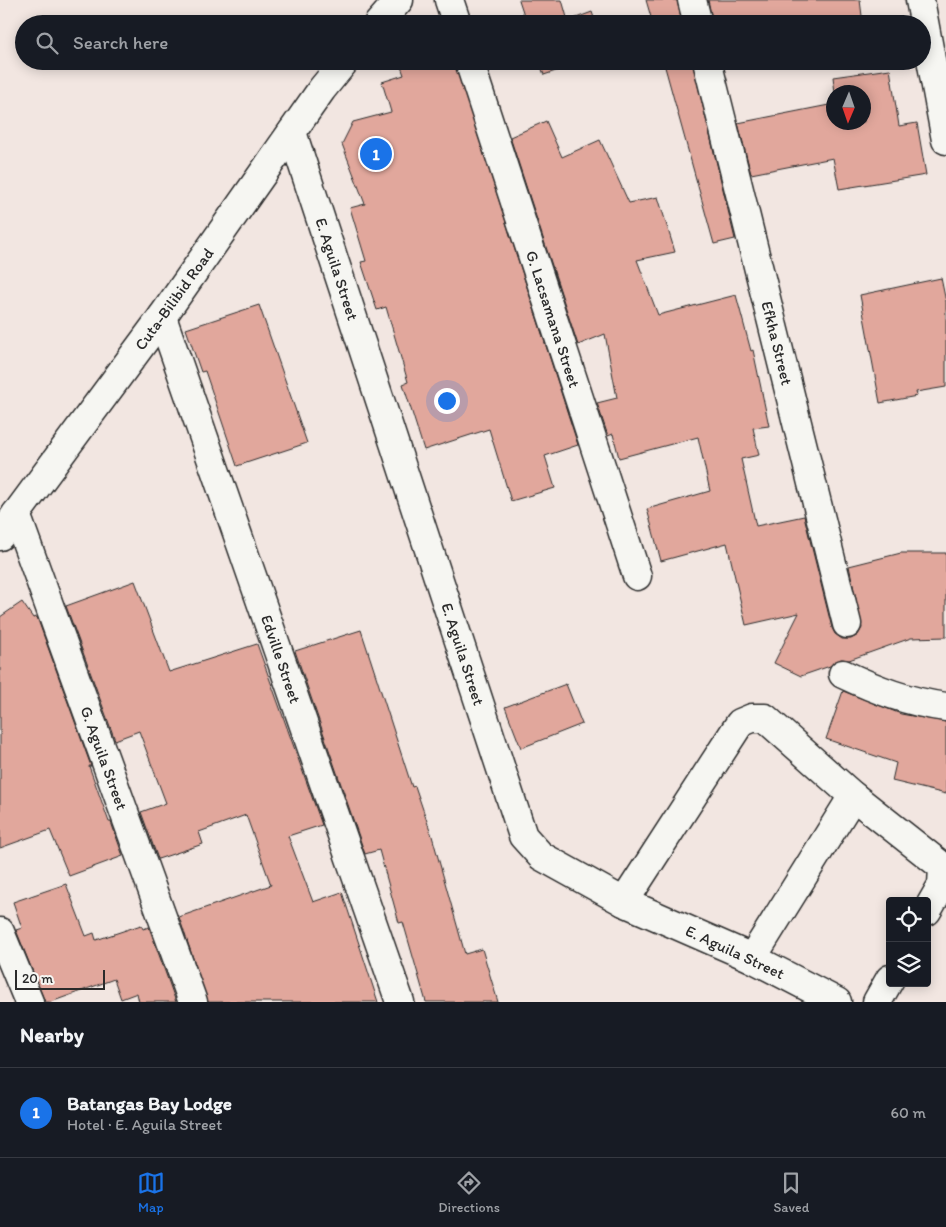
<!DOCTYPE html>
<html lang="en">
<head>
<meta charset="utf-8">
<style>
	:root { --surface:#171b24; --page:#20242c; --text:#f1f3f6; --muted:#9ea1a6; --line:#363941; --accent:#1a73e8 }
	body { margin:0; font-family:Itim,sans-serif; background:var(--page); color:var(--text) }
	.controls { position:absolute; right:15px; bottom:15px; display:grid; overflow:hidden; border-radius:5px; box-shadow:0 2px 12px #0003 }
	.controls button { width:45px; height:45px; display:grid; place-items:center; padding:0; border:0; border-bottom:1px solid var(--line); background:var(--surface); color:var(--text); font:25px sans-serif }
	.compass { position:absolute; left:826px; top:85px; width:45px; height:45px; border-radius:50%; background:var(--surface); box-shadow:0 2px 12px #0003; rotate:182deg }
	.scale { position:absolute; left:15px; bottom:12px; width:90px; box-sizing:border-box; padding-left:5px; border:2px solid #2b2b2b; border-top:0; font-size:14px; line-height:18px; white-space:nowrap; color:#2b2b2b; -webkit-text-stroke:4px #f6f6f2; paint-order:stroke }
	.you { position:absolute; left:446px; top:400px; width:18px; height:18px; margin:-12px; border:4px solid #fff; border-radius:50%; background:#1a73e8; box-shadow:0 0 0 8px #1a73e833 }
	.badge { display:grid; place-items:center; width:32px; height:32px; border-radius:50%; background:var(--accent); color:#fff; font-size:16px; font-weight:700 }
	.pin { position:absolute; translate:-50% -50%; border:2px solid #fff; box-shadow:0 1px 5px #0006 }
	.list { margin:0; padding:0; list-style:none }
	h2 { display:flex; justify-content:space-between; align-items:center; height:65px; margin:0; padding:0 20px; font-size:21px }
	h2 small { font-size:16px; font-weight:400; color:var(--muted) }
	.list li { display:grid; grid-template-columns:32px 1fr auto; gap:15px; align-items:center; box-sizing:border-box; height:90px; padding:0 20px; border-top:1px solid var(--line) }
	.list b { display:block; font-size:19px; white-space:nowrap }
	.list p { margin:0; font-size:16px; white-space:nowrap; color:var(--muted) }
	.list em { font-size:16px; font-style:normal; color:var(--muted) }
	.icon { flex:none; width:28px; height:28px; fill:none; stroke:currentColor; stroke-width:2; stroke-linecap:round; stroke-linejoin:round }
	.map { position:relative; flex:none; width:946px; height:1002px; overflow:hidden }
	.search { position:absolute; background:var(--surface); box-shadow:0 2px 12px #0003; left:15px; right:15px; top:15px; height:55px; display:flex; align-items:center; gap:12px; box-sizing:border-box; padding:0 18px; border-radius:28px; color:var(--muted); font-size:19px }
	.sheet { height:155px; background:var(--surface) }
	nav { display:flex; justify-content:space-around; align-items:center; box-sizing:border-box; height:70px; border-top:1px solid var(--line); background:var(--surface); font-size:14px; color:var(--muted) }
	nav a { display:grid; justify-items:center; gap:2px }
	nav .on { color:var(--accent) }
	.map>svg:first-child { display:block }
	.building { fill:#e1a79c; stroke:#2b2b2b }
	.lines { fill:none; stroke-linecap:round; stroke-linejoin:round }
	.street-casing { stroke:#2b2b2b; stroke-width:31 }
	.secondary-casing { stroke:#2b2b2b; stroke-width:31 }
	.street { stroke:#f6f6f2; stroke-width:28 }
	.secondary { stroke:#f6f6f2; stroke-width:28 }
	.labels { text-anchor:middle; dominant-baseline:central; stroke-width:4.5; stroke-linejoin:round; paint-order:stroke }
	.street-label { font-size:16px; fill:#2b2b2b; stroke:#f6f6f2 }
</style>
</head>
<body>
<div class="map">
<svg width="946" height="1002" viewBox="0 0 946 1002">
	<rect width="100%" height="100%" fill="#f2e6e1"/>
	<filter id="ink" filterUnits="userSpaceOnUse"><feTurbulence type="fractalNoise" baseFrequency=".02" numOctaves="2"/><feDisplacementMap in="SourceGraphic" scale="10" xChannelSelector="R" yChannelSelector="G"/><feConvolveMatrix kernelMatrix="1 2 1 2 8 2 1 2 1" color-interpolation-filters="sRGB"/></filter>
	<g filter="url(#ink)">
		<g class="building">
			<path d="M519,0H562L568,21L592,12L596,24H527Z"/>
			<path d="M646,0H677L682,24H653Z"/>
			<path d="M708,0H860L863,24H713Z"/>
			<path d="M399,61H454L578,445L545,456L555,488L511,501L489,429L424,450L403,384L408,382L386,307L377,310L361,262L366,261L350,208L365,204L342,144L353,122L391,112L382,82L404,75Z"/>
			<path d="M539,61H585L544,75Z"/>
			<path d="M679,61H692L735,239L714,244L665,67Z"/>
			<path d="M890,69L899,126L917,123L926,175L839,189L833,158L751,174L738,123L834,104V122H864V92H835L833,77Z"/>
			<path d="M546,121L562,157L600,140L629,203L658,197L675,252L637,260L658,315L736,295L751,351L753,350L769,426L753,428L759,455L741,459L756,526L804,516L832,628L835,634L842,639H851L858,635L862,628L849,566L901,553H946V637L911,638L849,660L841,659L830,666L801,676L774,663L799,613L746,625L727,543L661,561L647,509L710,491L698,437L619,458L613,434L608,436L597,403L617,398L605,334L578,345L510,137Z"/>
			<path d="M941,278L946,302V387L916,392L917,396L880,403L860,295Z"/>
			<path d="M259,305L307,443L237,466L205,371L201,372L186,329Z"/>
			<path d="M135,581L169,672L257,644L322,825L288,836L313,902L342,892L378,1002H208L179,917L271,885L246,815L199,832L203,844L158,859L141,812L166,803L139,731L115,740L66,606Z"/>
			<path d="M22,602L33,618L37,617L91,766H89L109,822H111L123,856L69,876L50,830L0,848V617Z"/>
			<path d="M361,630L412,787L415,786L432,836L465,954L482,949L498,1002H426L403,922L399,923L379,850L365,854L295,651Z"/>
			<path d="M566,684L582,724L521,748L505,707Z"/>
			<path d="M843,691L901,714L946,722V794L892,781L896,763L826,739Z"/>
			<path d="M66,884L86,936L94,933L96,940L141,925L143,929L149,927L176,1002H139L137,993L121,999L114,979L51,1002H45L16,930L22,928L13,902Z"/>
		</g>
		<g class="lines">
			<defs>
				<g id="street">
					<path d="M449,0L457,24"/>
					<path d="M692,0L698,24"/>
					<path d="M920,0L946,140"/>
					<path d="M469,61L637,576"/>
					<path d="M707,61L847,624"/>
					<path d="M292,132L523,836L541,856L624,902L752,958L837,1002"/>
					<path d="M162,317L400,1002"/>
					<path d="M16,514L193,1002"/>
					<path d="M843,674C877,690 908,702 946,707"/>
					<path d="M624,902L740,723L752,718H765L853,796L943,867L942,885L927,911"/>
					<path d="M0,932L29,1002"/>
					<path d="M752,958L853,796"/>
					<path d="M877,1002L890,979"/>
				</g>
				<g id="secondary">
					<path d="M378,24L399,0"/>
					<path d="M0,536L162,317L322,89L345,61"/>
				</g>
			</defs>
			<use href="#street" class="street-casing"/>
			<use href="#secondary" class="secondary-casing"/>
			<use href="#street" class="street"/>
			<use href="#secondary" class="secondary"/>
		</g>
	</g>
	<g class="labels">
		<g class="street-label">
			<text transform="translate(337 269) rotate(72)">E. Aguila Street</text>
			<text transform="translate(174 299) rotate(-54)">Cuta-Bilibid Road</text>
			<text transform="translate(553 319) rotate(72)">G. Lacsamana Street</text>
			<text transform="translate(777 343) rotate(76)">Efkha Street</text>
			<text transform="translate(463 654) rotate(72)">E. Aguila Street</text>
			<text transform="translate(281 659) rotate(71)">Edville Street</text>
			<text transform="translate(104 758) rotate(70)">G. Aguila Street</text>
			<text transform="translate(735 952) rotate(25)">E. Aguila Street</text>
		</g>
	</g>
</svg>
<div class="controls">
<button><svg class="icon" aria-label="locate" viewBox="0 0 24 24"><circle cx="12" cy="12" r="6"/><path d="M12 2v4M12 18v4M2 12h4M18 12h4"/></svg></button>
<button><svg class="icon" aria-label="layers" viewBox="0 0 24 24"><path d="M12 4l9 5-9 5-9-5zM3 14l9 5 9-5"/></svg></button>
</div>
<svg class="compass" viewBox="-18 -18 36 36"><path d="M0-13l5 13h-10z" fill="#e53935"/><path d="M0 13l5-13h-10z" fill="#9ea1a6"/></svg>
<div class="scale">20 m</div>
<div class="you"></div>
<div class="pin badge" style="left:376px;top:154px">1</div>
<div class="search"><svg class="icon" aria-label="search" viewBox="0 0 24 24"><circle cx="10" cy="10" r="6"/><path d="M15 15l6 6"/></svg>Search here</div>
</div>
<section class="sheet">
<h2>Nearby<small></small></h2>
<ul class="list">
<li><span class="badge">1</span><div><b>Batangas Bay Lodge</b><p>Hotel · E. Aguila Street</p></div><em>60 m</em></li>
</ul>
</section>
<nav>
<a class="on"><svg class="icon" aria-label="map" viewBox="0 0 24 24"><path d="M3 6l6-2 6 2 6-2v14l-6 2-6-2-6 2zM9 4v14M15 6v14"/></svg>Map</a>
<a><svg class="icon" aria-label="directions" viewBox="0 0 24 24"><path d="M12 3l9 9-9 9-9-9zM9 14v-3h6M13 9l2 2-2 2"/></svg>Directions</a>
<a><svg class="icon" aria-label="saved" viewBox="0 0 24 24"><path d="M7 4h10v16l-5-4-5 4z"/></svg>Saved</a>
</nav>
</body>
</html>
